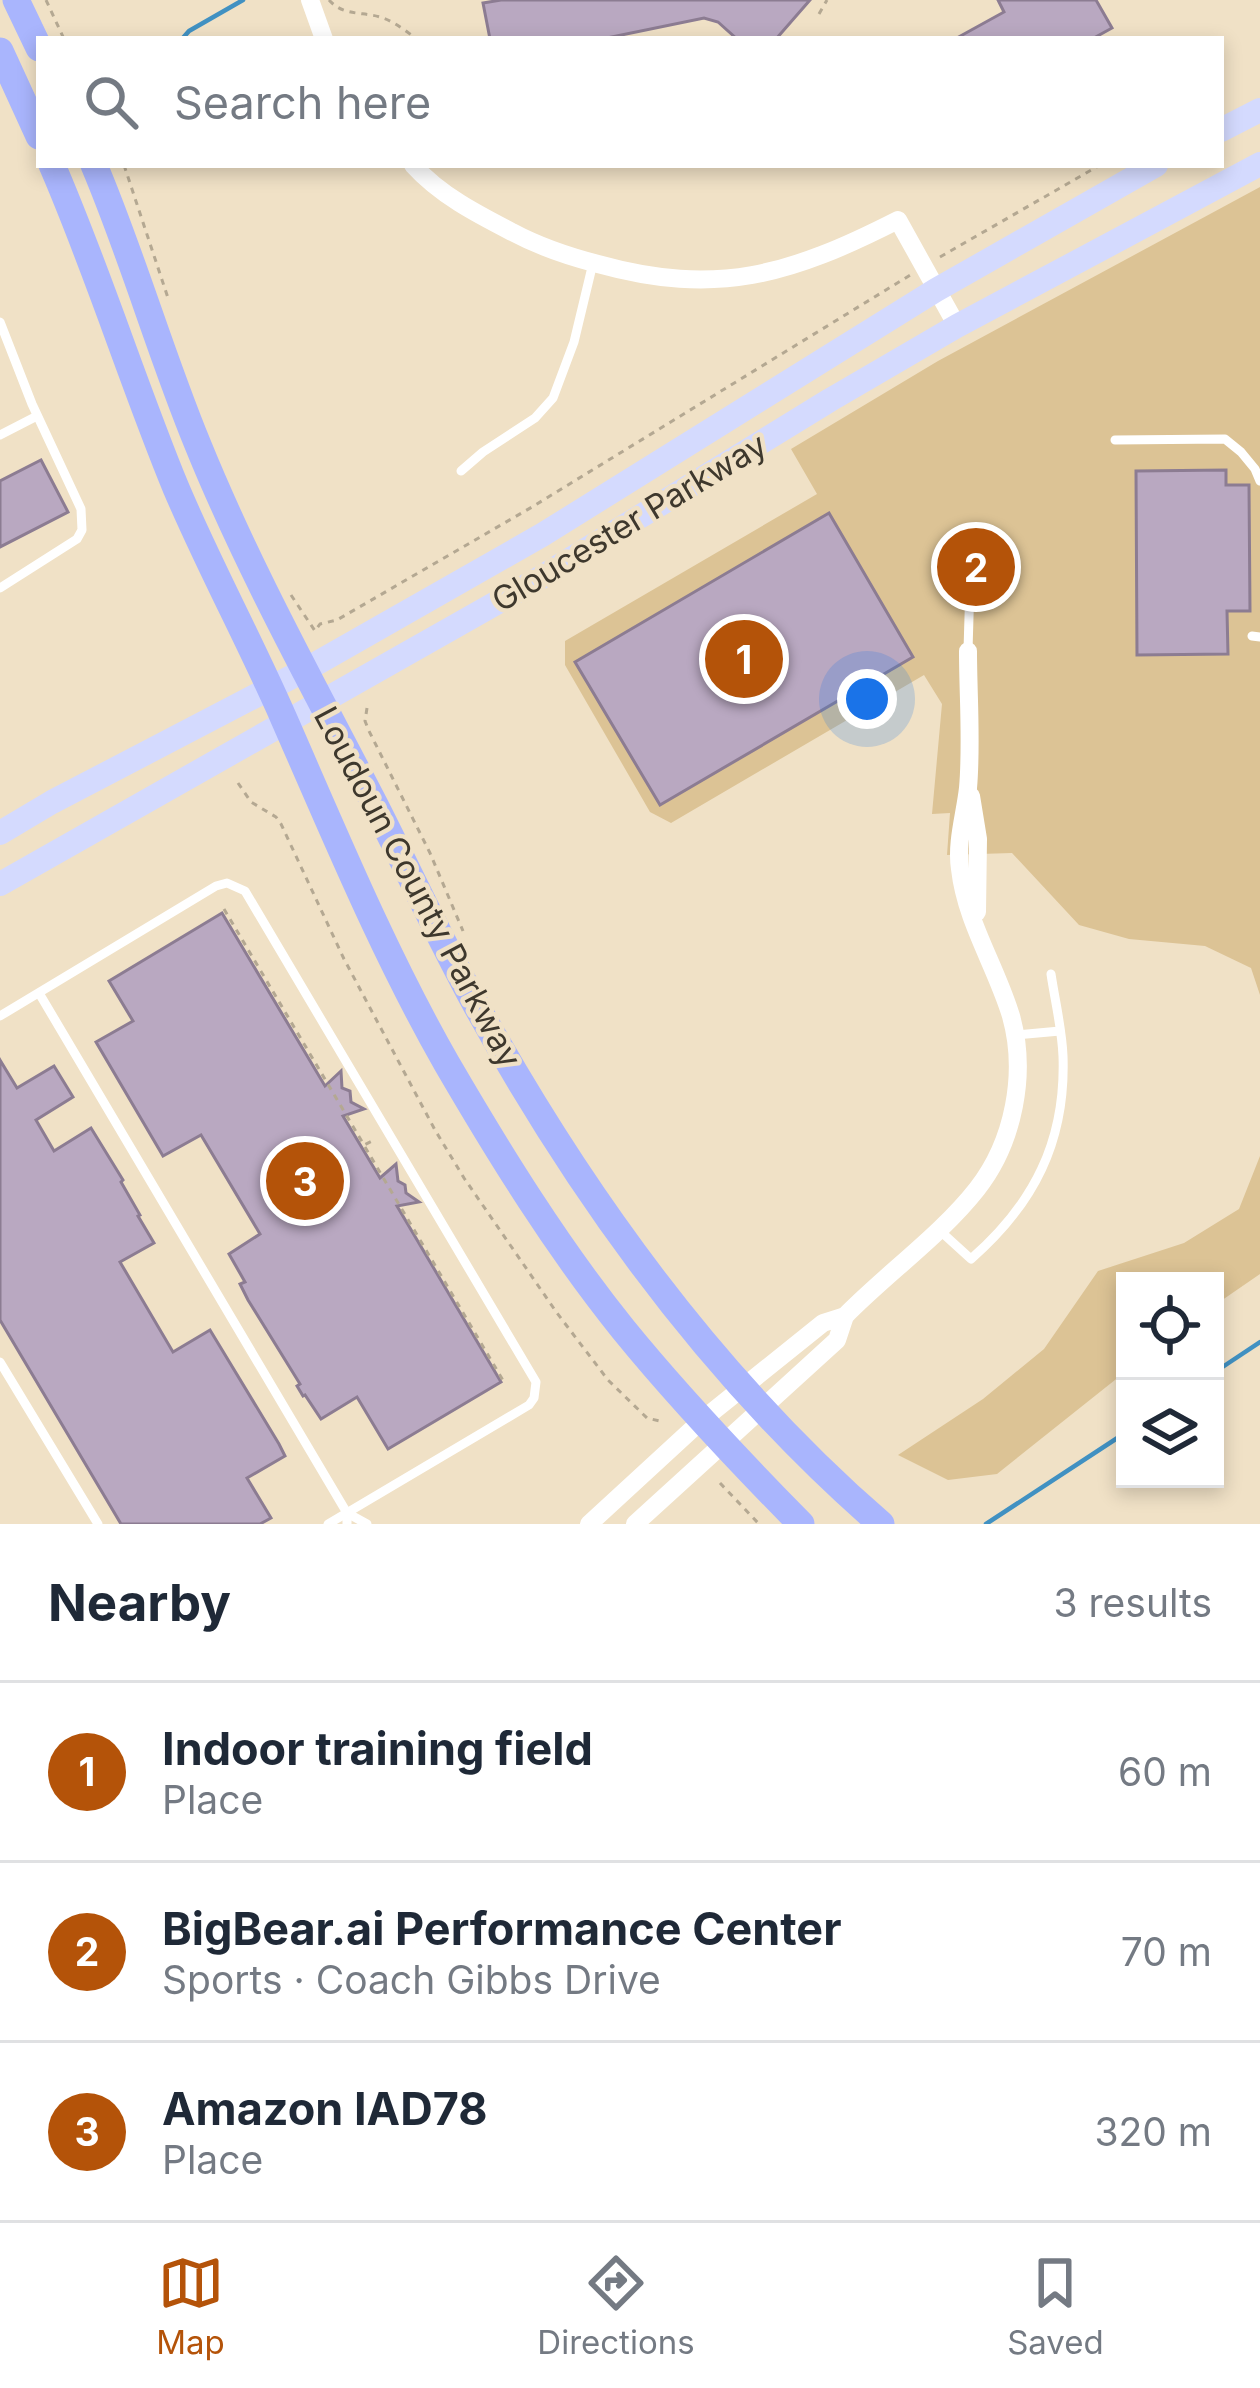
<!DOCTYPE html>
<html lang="en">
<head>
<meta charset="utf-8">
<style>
	:root { --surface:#fff; --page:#f6f6f7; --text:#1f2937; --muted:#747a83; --line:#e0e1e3; --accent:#b45309 }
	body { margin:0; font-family:Inter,sans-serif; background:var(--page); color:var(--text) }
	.controls { position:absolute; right:36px; bottom:36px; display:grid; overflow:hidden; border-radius:0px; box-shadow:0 6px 18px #0003 }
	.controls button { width:108px; height:108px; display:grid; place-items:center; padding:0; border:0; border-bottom:3px solid var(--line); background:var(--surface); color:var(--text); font:60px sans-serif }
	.you { position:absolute; left:867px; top:699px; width:42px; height:42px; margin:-30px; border:9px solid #fff; border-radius:50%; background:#1a73e8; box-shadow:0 0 0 18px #1a73e833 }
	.badge { display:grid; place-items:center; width:78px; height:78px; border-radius:50%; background:var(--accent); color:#fff; font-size:39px; font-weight:700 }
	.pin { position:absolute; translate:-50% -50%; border:6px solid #fff; box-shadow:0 3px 12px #0006 }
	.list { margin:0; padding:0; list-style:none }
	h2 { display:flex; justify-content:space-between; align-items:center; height:156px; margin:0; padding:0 48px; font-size:51px }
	h2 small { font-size:39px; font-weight:400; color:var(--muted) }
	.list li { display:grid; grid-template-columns:78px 1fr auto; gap:36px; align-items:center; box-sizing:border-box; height:180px; padding:0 48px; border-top:3px solid var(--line) }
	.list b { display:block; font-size:45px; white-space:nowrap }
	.list p { margin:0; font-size:39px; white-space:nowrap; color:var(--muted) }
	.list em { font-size:39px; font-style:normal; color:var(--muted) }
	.icon { flex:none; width:66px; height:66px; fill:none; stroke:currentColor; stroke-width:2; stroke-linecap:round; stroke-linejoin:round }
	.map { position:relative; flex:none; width:1260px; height:1524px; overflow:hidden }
	.search { position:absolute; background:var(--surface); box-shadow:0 6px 18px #0003; left:36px; right:36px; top:36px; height:132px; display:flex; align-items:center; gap:30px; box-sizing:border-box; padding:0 42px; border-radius:0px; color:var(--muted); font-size:45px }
	.sheet { height:696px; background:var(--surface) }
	nav { display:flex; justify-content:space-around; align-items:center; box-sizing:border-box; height:168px; border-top:3px solid var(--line); background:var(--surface); font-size:33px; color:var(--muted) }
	nav a { display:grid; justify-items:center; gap:6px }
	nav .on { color:var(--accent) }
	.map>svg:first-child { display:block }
	.green { fill:#dcc395 }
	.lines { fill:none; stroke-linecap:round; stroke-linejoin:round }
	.stream { stroke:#4191c2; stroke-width:4.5 }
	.building { fill:#b9a8c1; stroke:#8c7c92; stroke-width:3 }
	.path { stroke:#b4a892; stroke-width:3; stroke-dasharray:6 6; stroke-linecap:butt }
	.service { stroke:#fff; stroke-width:9 }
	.minor { stroke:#fff; stroke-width:18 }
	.secondary { stroke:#d4dafe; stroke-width:24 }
	.primary { stroke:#a9b5fd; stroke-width:27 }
	.labels { text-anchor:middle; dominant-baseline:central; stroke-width:9; stroke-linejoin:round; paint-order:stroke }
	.street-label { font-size:33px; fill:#3e382d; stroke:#f0e1c6 }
</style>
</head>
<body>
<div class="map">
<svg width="1260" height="1524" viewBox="0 0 1260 1524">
	<rect width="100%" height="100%" fill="#f0e1c6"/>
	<g class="green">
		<path d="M1260,187V995L1251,968L1205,946L1129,939L1079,925L1012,853L947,855L950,813L932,814L942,704L924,675L671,823L650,812L565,665V641L817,494L791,449L938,361Z"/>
		<path d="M1260,1156V1274L1215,1305V1281H1125V1372L997,1474L948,1480L898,1455L983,1399L1044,1349L1098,1271L1184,1243L1239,1209Z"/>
	</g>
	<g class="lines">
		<g class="stream">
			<path d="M182,39L189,31L243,0"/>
			<path d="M1215,1372L1260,1342"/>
			<path d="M986,1524L1125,1433"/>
		</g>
	</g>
	<g class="building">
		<path d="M501,0H810L776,39H737L718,22L704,18L602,39H490L483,3Z"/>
		<path d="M998,0H1096L1112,28L1092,39H955L1004,12Z"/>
		<path d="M41,460L68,512L0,547V481Z"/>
		<path d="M1226,470V485H1249L1250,611H1227L1228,654L1137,655L1136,471Z"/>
		<path d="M829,513L913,657L660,805L575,662Z"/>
		<path d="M222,913L325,1086L341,1071L342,1088L350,1091L351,1102L364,1109L343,1116L380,1178L396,1164L398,1181L405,1185L406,1193L419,1202L397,1206L501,1382L388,1449L357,1397L321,1419L305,1395L303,1396L297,1386L300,1384L248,1300L240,1284L245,1282L229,1254L260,1234L201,1135L163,1156L96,1042L133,1021L109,981Z"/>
		<path d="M0,1060L17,1088L54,1066L73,1097L36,1120L54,1151L91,1128L123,1180L121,1182L140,1215L138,1216L154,1243L120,1262L173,1352L210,1330L279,1444L285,1456L247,1478L271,1518L260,1524H121L0,1320Z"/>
	</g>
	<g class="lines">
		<g class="path">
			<path d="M46,0L64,39"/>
			<path d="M329,0C344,17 364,11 383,18C395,22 407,32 417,39"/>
			<path d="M819,14L827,0"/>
			<path d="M124,165L168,298"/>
			<path d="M940,257L1100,165"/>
			<path d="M291,595L315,631L320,624L337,620L532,507L912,274"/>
			<path d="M367,708L365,721L369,731L430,853L463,931"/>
			<path d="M238,783L251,802L276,817L281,824L344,959L435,1130L464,1178L557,1313L608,1380L647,1418L664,1422"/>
			<path d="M224,909L364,1145L376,1139"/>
			<path d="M365,1147L504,1382"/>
			<path d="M720,1483L759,1524"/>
		</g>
		<g class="service">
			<path d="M0,322L32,404L81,509L82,530L77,539L0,588"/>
			<path d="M0,435L37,416"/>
			<path d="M1115,440L1225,439L1241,452L1255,469L1260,481"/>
			<path d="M461,471L483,452L535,418L553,398L574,342L593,263"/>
			<circle cx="971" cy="562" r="22"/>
			<path d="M1252,636L1260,637"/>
			<path d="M968,650L970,584"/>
			<path d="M39,993L347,1513V1524"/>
			<path d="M0,1016L216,886L227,883L245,891L536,1382L534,1398L529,1405L328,1524"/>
			<path d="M1015,1035L1060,1031"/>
			<path d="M938,1229L971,1259C1034,1204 1066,1141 1063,1056C1062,1029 1055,1001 1051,974"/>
			<path d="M0,1362L98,1524"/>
			<path d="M347,1513L367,1524"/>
		</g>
		<g class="minor">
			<path d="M310,0L324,39"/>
			<path d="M413,165C440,195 477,214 512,232C540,247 567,256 598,264C717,297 790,275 898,220L957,326"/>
			<path d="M971,796L978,839L977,912"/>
			<path d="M589,1524L701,1421L823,1323L845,1316"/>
			<path d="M635,1524L837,1340L845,1316C886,1274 941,1235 977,1189C1014,1142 1027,1073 1011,1016C996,966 966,922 960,869C956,842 965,815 968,788C972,743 968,696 968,651"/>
		</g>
		<g class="secondary">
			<path d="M1221,130L1260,110"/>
			<path d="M0,833L52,802L305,670L542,535L936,290L1156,165"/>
			<path d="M0,884L535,581L830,400L957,326L1260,164"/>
		</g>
		<g class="primary">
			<path d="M16,0L39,48"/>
			<path d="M0,51L39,136"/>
			<path d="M52,165C98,271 132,381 176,488C209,566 250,641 284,719C335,835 384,954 447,1064C500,1155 557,1247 623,1329C679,1398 739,1461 801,1524"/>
			<path d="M94,165C133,257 160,353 198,445C248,568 313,685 374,803C408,870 440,939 476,1005C582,1197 715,1380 881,1524"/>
		</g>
	</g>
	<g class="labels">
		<g class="street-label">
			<text transform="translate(629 522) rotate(-31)">Gloucester Parkway</text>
			<text transform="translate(418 887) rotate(62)">Loudoun County Parkway</text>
		</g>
	</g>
</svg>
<div class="controls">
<button><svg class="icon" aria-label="locate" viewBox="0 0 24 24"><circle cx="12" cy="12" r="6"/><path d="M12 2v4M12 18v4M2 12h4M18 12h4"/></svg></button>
<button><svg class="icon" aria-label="layers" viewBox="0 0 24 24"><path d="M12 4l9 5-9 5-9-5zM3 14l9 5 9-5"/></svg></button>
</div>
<div class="you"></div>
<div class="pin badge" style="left:744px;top:659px">1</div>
<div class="pin badge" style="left:976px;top:567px">2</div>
<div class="pin badge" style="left:305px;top:1181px">3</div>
<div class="search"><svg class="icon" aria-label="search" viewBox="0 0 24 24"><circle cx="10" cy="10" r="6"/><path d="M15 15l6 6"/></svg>Search here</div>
</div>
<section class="sheet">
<h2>Nearby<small>3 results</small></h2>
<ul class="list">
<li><span class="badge">1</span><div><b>Indoor training field</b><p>Place</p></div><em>60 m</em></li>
<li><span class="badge">2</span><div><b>BigBear.ai Performance Center</b><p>Sports · Coach Gibbs Drive</p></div><em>70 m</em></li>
<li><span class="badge">3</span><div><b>Amazon IAD78</b><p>Place</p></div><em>320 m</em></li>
</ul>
</section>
<nav>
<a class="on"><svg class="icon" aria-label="map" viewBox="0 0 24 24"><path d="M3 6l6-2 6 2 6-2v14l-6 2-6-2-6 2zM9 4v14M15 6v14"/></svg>Map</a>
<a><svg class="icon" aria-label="directions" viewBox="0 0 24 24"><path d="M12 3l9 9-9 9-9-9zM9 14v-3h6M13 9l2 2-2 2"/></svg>Directions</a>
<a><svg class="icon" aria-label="saved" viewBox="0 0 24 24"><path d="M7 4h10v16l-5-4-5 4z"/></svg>Saved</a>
</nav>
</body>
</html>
